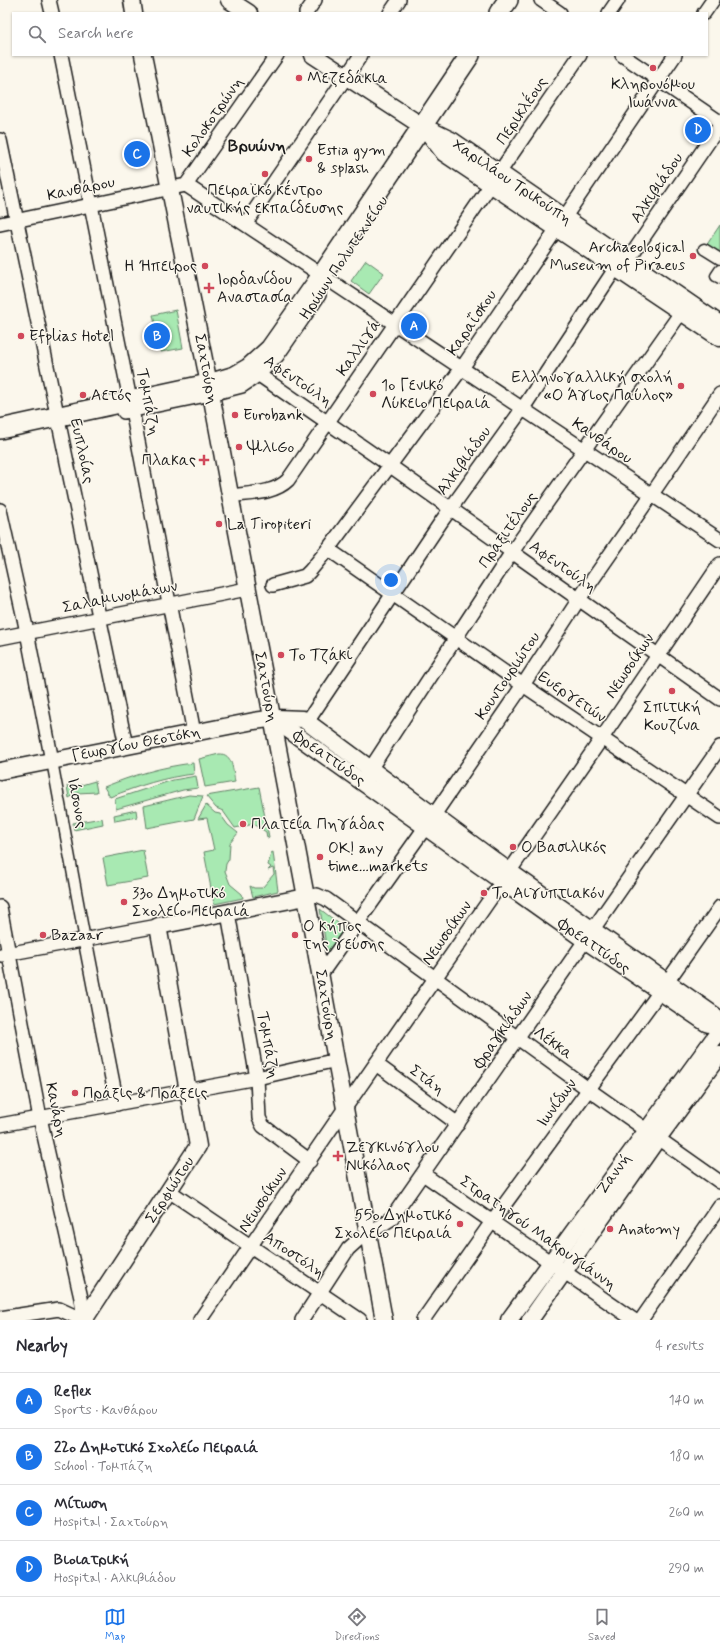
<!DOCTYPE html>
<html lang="en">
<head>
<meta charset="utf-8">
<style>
	:root { --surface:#fff; --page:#f7f7f7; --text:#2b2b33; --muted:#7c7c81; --line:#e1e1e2; --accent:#1a73e8 }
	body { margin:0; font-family:Mynerve,sans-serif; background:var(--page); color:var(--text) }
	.you { position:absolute; left:391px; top:580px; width:14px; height:14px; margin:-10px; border:3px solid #fff; border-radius:50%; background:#1a73e8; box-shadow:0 0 0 6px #1a73e833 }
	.badge { display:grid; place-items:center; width:26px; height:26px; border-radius:50%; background:var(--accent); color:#fff; font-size:13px; font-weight:700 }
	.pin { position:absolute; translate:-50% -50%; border:2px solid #fff; box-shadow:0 1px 4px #0006 }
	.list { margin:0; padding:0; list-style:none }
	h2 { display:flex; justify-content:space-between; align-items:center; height:52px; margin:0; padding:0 16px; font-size:17px }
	h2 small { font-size:13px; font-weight:400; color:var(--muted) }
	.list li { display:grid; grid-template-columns:26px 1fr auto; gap:12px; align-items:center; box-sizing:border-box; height:56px; padding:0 16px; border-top:1px solid var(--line) }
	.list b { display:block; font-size:15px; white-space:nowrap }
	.list p { margin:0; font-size:13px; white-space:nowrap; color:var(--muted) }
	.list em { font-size:13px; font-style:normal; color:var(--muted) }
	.icon { flex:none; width:22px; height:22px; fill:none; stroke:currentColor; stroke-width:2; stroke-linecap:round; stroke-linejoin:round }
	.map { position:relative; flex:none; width:720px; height:1320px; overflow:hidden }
	.search { position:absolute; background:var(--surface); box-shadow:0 1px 3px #0004; left:12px; right:12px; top:12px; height:44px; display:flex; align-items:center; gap:10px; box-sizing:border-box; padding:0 14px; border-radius:0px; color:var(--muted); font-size:15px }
	.sheet { height:276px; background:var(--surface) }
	nav { display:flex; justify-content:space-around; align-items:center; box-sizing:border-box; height:56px; border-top:1px solid var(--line); background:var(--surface); font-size:11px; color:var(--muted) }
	nav a { display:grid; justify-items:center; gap:2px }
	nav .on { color:var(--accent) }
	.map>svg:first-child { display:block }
	.green { fill:#a8e9b2; stroke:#628267 }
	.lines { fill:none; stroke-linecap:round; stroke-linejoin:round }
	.pedestrian-casing { stroke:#1c1c1c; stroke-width:13 }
	.minor-casing { stroke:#1c1c1c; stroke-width:16 }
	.tertiary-casing { stroke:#1c1c1c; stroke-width:19 }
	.secondary-casing { stroke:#1c1c1c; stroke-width:22 }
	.pedestrian { stroke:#fbf7ec; stroke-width:10 }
	.minor { stroke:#fbf7ec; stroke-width:13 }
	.tertiary { stroke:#fbf7ec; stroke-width:16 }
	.secondary { stroke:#fbf7ec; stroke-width:19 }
	.poi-dot { fill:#d1495b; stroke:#fbf7ec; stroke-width:1.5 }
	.labels { text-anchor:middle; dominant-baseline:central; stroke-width:3; stroke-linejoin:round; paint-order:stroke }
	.poi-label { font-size:16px; fill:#1c1c1c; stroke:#fbf7ec; text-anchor:start }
	.street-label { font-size:16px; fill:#1c1c1c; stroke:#fbf7ec }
	.neighbourhood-label { font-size:17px; font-weight:bold; fill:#1c1c1c; stroke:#fbf7ec }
</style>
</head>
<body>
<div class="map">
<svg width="720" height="1320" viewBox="0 0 720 1320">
	<rect width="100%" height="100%" fill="#fbf7ec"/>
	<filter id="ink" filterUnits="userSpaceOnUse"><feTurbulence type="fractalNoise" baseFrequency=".025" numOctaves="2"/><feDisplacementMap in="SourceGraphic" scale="8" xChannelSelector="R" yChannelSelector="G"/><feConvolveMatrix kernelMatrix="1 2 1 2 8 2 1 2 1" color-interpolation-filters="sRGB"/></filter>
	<g filter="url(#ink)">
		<g class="green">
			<path d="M720,225V262L704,249Z"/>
			<path d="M366,260L384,273L369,294L351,281Z"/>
			<path d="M176,310L183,348L161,352L153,315Z"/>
			<path d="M219,754C233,753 233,771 235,782L205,787L199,759Z"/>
			<path d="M193,763L194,774C165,777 138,786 110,797L104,787C134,775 160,767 193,763Z"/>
			<path d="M196,776L198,788L183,790L116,809L115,799L173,780Z"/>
			<path d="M95,781L97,792L77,793L69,798L67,786H78Z"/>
			<path d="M259,787L269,837L267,838L266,832L254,824L235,828L223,811L216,808L206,796Z"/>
			<path d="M189,795L203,796L194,819L147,828L144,806Z"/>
			<path d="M206,805L215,813L220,814L228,825L238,833L230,843L229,859L226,864L225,871L230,884L242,894L243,898L214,904L204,852L214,850L207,818L198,819Z"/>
			<path d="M136,810L137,817L115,821L114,815Z"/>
			<path d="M102,818L103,824L74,830L73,823Z"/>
			<path d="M143,850L148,878L108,885L103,858Z"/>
			<path d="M273,852L278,891L253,897L250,886L254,888H262L274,874L273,868L268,870L271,867L268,865L271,853Z"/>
			<path d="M320,909L347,930L328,957Z"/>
		</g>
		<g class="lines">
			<defs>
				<g id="pedestrian">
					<path d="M704,249L720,259"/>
					<path d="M720,270L716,276L720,278"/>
					<path d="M52,761L85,940"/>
				</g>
				<g id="minor">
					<path d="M49,0L52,13"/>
					<path d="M541,0L560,13"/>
					<path d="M306,13L315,0"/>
					<path d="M390,13L399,0"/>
					<path d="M609,13L618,0"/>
					<path d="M704,13L713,0"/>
					<path d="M61,55L132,410L194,733"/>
					<path d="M622,55L720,122"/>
					<path d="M0,140L126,746"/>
					<path d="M186,185L720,540"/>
					<path d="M246,223L361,55"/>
					<path d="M0,224L186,185L277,55"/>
					<path d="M252,370L389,465L720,699"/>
					<path d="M124,412L211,394L242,386L258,375L277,356L319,295"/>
					<path d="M230,496C249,493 274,494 288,480L580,55"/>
					<path d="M0,510L27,632L52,761"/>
					<path d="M328,549L523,685L720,818"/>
					<path d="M273,585L305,576L310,571L328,549L462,368L675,55"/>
					<path d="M0,638L247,589"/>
					<path d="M307,722L441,522L523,408L615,269L628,260L720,125"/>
					<path d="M365,777L512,552L687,304"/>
					<path d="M306,897L317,895L326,899L588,1089L720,1182"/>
					<path d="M0,907L40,1118L81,1298L84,1320"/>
					<path d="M228,913L257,1078L259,1118L263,1126L310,1161"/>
					<path d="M85,940L117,1104"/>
					<path d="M1,955L158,926"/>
					<path d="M321,974L434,815L523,685L579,599L652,494L720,394"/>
					<path d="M376,1064L458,1124"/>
					<path d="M0,1125L257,1078L337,1060"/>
					<path d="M423,1174L634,1320"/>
					<path d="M169,1191L360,1320"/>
					<path d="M0,1318L59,1309L83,1320"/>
					<path d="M200,1320L345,1108L602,738L720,564"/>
					<path d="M302,1320L348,1249L358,1240L391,1219L720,747"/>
					<path d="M423,1320L491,1223L667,982L720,907"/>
					<path d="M641,1320L720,1206"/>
				</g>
				<g id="tertiary">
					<path d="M132,0L134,13"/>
					<path d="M229,0L249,13"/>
					<path d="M143,55L211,394L306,897L384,1320"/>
					<path d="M313,55L422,126L453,141L720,324"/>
					<path d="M427,131L444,153L720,338"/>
					<path d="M272,718L586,941L706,1023L720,1027"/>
					<path d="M0,771L254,721L276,718L303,719L510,872L714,1015L720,1025"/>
					<path d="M84,1320L198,1146L158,926L306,897"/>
					<path d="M509,1320L720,1030"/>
					<path d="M530,1320L658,1138L720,1054"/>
				</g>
				<g id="secondary">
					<path d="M499,13L508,0"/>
					<path d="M0,429L208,384L235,376L249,368L270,349L322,275L470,55"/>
				</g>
			</defs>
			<use href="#pedestrian" class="pedestrian-casing"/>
			<use href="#minor" class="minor-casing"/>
			<use href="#tertiary" class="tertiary-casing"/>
			<use href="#secondary" class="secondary-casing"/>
			<use href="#pedestrian" class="pedestrian"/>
			<use href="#minor" class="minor"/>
			<use href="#tertiary" class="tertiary"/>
			<use href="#secondary" class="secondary"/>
		</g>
	</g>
	<g class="poi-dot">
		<circle cx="653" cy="68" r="4"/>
		<circle cx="299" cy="78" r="4"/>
		<circle cx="309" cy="159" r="4"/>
		<circle cx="265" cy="174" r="4"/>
		<circle cx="693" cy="256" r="4"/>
		<circle cx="205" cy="266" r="4"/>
		<path d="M207 282h4v4h4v4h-4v4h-4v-4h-4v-4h4z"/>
		<circle cx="21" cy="336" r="4"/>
		<circle cx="681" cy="386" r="4"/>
		<circle cx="373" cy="394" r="4"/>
		<circle cx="83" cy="395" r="4"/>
		<circle cx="235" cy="415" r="4"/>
		<circle cx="239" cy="447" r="4"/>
		<path d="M202 454h4v4h4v4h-4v4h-4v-4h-4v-4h4z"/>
		<circle cx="219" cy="524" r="4"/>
		<circle cx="281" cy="655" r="4"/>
		<circle cx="672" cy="691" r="4"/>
		<circle cx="243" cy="824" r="4"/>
		<circle cx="513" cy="847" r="4"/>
		<circle cx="320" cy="857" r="4"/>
		<circle cx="484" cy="893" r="4"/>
		<circle cx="124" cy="902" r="4"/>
		<circle cx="43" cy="935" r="4"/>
		<circle cx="295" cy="935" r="4"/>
		<circle cx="75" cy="1093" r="4"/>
		<path d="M336 1150h4v4h4v4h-4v4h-4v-4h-4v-4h4z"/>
		<circle cx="460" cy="1224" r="4"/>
		<circle cx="610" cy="1229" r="4"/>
	</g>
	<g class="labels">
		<g class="poi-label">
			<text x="307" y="78">Μεζεδάκια</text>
			<text x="653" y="84" text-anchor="middle">Κληρονόμου<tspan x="653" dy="18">Ιωάννα</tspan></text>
			<text x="317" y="150">Estia gym<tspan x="317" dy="18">&amp; splash</tspan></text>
			<text x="265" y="190" text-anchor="middle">Πειραϊκό κέντρο<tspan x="265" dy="18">ναυτικής εκπαίδευσης</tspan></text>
			<text x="685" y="247" text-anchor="end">Archaeological<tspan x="685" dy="18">Museum of Piraeus</tspan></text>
			<text x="197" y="266" text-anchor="end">Η Ήπειρος</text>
			<text x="217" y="279">Ιορδανίδου<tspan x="217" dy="18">Αναστασία</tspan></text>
			<text x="29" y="336">Efplias Hotel</text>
			<text x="673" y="377" text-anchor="end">Ελληνογαλλική σχολή<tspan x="673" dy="18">«Ο Άγιος Παύλος»</tspan></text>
			<text x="381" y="385">1ο Γενικό<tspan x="381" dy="18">Λύκειο Πειραιά</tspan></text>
			<text x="91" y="395">Αετός</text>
			<text x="243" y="415">Eurobank</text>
			<text x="247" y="447">ΨιλιGo</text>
			<text x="196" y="460" text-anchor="end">Πλακας</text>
			<text x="227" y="524">La Tiropiteri</text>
			<text x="289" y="655">Το Τζάκι</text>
			<text x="672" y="707" text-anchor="middle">Σπιτική<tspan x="672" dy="18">Κουζίνα</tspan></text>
			<text x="251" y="824">Πλατεία Πηγάδας</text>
			<text x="521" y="847">Ο Βασιλικός</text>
			<text x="328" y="848">OK! any<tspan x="328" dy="18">time...markets</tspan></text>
			<text x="132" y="893">33ο Δημοτικό<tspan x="132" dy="18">Σχολείο Πειραιά</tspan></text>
			<text x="492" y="893">Το Αιγυπτιακόν</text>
			<text x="303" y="926">Ο κήπος<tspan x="303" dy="18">της γεύσης</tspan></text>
			<text x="51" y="935">Bazaar</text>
			<text x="83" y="1093">Πράξις &amp; Πράξεις</text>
			<text x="346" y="1147">Ζεγκινόγλου<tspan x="346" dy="18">Νικόλαος</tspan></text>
			<text x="452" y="1215" text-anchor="end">55ο Δημοτικό<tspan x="452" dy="18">Σχολείο Πειραιά</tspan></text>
			<text x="618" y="1229">Anatomy</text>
		</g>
		<g class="street-label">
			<text transform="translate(522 111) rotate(-56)">Περικλέους</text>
			<text transform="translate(213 117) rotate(-55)">Κολοκοτρώνη</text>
			<text transform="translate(512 182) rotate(34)">Χαριλάου Τρικούπη</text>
			<text transform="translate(657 188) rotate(-56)">Αλκιβιάδου</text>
			<text transform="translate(81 189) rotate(-12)">Κανθάρου</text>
			<text transform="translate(344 258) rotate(-56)">Ηρώων Πολυτεχνείου</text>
			<text transform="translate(472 323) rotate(-56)">Καραΐσκου</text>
			<text transform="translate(359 348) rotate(-55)">Καλλιγά</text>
			<text transform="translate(206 369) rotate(79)">Σαχτούρη</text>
			<text transform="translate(298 381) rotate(34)">Αφεντούλη</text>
			<text transform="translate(148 402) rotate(79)">Τομπάζη</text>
			<text transform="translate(602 441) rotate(34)">Κανθάρου</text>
			<text transform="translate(82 451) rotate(78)">Ευπλοίας</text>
			<text transform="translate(464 461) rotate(-54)">Αλκιβιάδου</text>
			<text transform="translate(508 530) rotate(-55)">Πραξιτέλους</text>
			<text transform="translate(563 567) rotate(35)">Αφεντούλη</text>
			<text transform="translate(120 597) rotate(-11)">Σαλαμινομάχων</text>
			<text transform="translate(630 666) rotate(-56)">Νεωσοίκων</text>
			<text transform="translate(508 676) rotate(-56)">Κουντουριώτου</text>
			<text transform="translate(266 687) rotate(79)">Σαχτούρη</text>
			<text transform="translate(572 697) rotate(34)">Ευεργετών</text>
			<text transform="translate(136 744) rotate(-11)">Γεωργίου Θεοτόκη</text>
			<text transform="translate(329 758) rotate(35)">Φρεαττύδος</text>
			<text transform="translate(77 803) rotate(79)">Ιάσονος</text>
			<text transform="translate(447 933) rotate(-55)">Νεωσοίκων</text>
			<text transform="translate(594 946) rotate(35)">Φρεαττύδος</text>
			<text transform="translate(326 1005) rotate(80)">Σαχτούρη</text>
			<text transform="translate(503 1030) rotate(-55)">Φραγκιάδων</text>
			<text transform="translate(553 1043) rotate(36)">Λέκκα</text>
			<text transform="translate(268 1045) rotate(80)">Τομπάζη</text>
			<text transform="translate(427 1080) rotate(36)">Στάη</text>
			<text transform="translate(557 1103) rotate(-54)">Ιωνίδων</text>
			<text transform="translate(56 1110) rotate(78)">Κανάρη</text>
			<text transform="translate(614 1174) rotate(-54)">Ζαννή</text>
			<text transform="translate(170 1190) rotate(-57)">Σερφιώτου</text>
			<text transform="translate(263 1200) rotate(-56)">Νεωσοίκων</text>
			<text transform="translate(538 1233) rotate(35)">Στρατηγού Μακρυγιάννη</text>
			<text transform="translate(294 1255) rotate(34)">Αποστόλη</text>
		</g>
		<g class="neighbourhood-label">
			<text x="257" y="146">Βρυώνη</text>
		</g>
	</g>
</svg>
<div class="you"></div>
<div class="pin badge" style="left:414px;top:326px">A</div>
<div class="pin badge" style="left:157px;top:336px">B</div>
<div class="pin badge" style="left:137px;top:154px">C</div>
<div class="pin badge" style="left:698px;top:130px">D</div>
<div class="search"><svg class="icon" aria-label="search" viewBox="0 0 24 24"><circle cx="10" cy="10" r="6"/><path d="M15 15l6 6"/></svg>Search here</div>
</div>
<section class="sheet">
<h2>Nearby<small>4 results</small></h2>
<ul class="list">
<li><span class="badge">A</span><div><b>Reflex</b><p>Sports · Κανθάρου</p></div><em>140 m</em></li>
<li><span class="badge">B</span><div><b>22ο Δημοτικό Σχολείο Πειραιά</b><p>School · Τομπάζη</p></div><em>180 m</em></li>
<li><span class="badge">C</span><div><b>Μίτωση</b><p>Hospital · Σαχτούρη</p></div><em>260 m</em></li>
<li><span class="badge">D</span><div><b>Βιοιατρική</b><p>Hospital · Αλκιβιάδου</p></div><em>290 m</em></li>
</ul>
</section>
<nav>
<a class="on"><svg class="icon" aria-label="map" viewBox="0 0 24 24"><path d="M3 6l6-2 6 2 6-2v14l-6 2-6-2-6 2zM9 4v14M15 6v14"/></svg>Map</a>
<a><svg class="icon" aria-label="directions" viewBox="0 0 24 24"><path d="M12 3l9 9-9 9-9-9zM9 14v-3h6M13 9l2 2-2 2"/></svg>Directions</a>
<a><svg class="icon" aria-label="saved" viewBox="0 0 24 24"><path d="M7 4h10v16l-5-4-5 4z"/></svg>Saved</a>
</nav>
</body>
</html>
